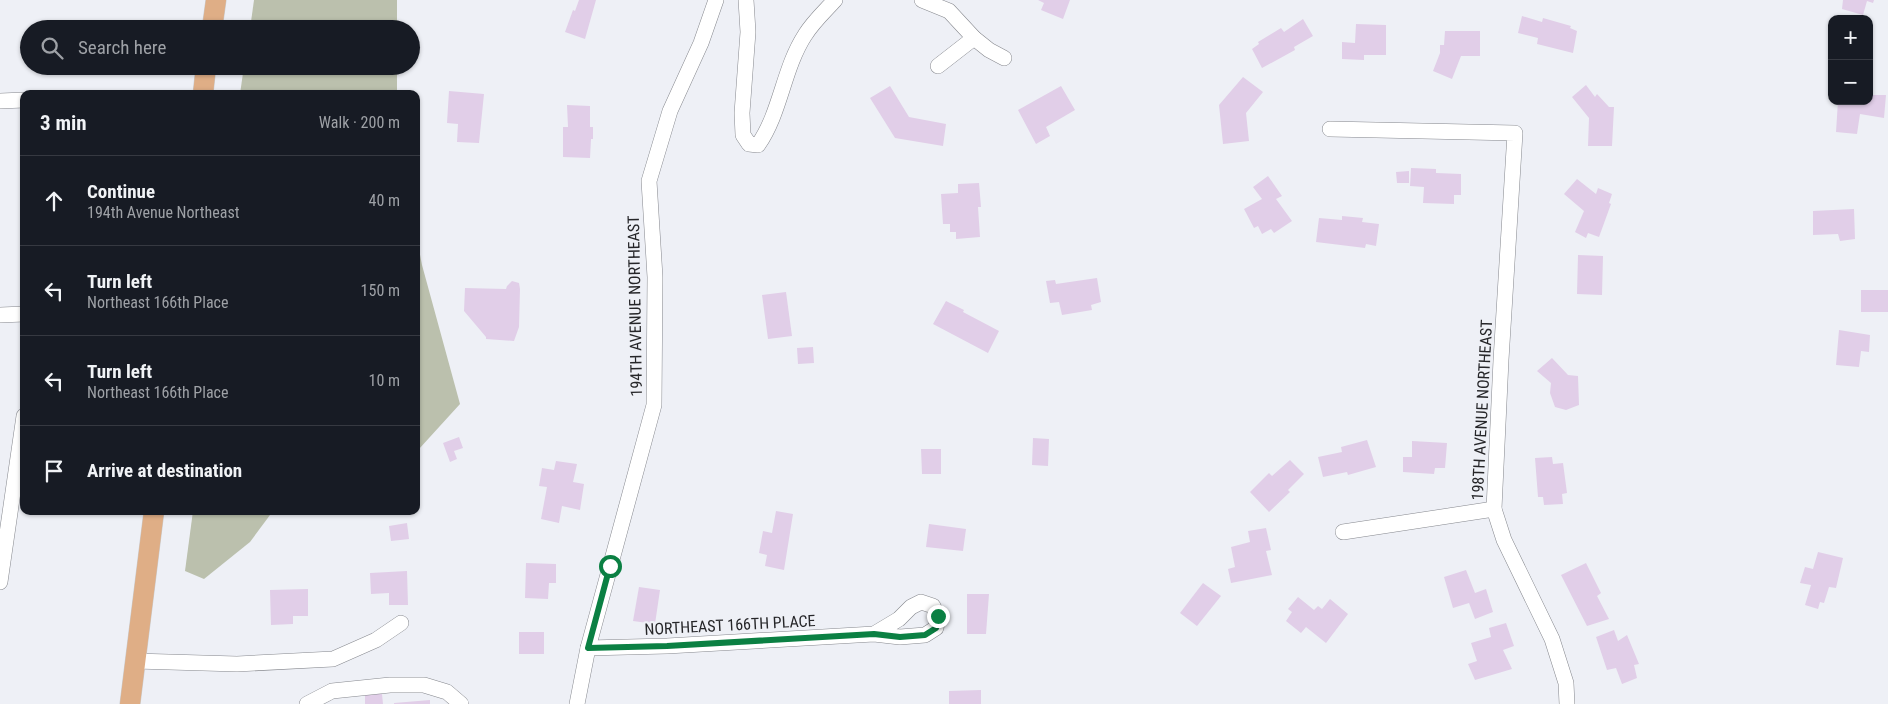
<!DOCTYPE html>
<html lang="en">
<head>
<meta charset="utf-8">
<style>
	:root { --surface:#171b24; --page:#20242c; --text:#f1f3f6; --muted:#9ea1a6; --line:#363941 }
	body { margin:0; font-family:"Roboto Condensed",sans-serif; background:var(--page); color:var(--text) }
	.controls { position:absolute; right:15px; top:15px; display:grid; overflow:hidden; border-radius:10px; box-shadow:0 1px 4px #0004 }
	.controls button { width:45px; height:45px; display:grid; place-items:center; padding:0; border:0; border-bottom:1px solid var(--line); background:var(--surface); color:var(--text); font:25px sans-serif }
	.stop { position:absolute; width:15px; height:15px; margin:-11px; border:4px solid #0b8043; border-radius:50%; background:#fff }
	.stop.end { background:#0b8043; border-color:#fff; box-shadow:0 1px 5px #0008 }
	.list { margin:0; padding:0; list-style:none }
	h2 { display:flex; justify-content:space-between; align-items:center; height:65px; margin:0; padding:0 20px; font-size:21px }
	h2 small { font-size:16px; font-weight:400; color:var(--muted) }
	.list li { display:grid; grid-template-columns:32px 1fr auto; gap:15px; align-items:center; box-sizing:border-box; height:90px; padding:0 20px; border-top:1px solid var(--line) }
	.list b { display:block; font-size:19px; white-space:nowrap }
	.list p { margin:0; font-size:16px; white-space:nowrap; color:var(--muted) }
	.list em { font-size:16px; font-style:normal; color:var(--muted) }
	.icon { flex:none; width:28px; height:28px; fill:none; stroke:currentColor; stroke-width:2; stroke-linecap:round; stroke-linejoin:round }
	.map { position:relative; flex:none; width:1888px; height:704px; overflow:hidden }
	.search { position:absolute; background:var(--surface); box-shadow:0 1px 4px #0004; left:20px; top:20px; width:400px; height:55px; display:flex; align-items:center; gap:12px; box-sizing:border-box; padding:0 18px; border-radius:28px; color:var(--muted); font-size:19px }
	.panel { position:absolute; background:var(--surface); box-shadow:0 1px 4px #0004; left:20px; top:90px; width:400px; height:425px; border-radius:10px }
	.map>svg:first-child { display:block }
	.green { fill:#bbc0ad }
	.building { fill:#e1cee8 }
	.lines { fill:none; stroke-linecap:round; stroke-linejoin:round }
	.minor-casing { stroke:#86888e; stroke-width:16 }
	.major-casing { stroke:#cbcbcc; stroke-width:21 }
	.minor { stroke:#fff; stroke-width:15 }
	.major { stroke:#dfae86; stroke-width:20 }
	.route { stroke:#0b8043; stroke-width:6 }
	.labels { text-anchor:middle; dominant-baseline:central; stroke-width:4.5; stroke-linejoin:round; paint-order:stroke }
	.street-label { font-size:16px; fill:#262629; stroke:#eef0f6 }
</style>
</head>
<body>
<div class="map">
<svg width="1888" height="704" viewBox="0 0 1888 704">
	<rect width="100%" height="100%" fill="#eef0f6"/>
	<g class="green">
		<path d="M254,0H397V29H250Z"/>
		<path d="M244,66H397V94H240Z"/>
		<path d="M416,234L422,265L460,404L419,449H416Z"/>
		<path d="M193,511H273L250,542L204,579L185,571Z"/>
	</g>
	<g class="building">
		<path d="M579,0H596L585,39L565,32L573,10L575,11Z"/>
		<path d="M1038,0H1070L1063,19L1041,10L1044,3Z"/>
		<path d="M1843,0H1874L1873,3L1867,1L1863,15L1842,9Z"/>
		<path d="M1522,16L1542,22L1543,18L1571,26L1570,28L1577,31L1573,53L1537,44L1538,38L1518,33Z"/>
		<path d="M1303,19L1313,36L1294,47L1295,50L1262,68L1252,49L1259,44L1258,42L1281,28L1284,32Z"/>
		<path d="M1356,24L1386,25V55H1364V60L1342,59V42L1355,43Z"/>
		<path d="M1445,31H1480V56H1461L1452,79L1433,71L1440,53V45H1444Z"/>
		<path d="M1243,77L1263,92L1246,113L1249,141L1223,144L1219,105Z"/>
		<path d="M1586,85L1595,97L1597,94L1609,107H1614L1612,146H1588L1589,118L1572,97Z"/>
		<path d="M890,86L909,117L946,124L943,146L895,138L870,98Z"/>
		<path d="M1061,86L1075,110L1046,127L1050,136L1036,144L1018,110Z"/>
		<path d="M449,91L484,94L479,143L457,142L458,124L447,123Z"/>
		<path d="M1869,95H1886L1884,118L1860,114L1857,134L1836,132L1838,101H1869Z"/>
		<path d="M567,105L590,106V127H593V139H591L590,158L563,157V127H568Z"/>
		<path d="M1411,168L1436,169V173L1461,174V195H1454V204L1423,203L1424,187L1410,186Z"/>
		<path d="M1409,171V183H1397L1396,172Z"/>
		<path d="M1268,176L1282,196L1276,199L1292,221L1274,233L1271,229L1262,234L1258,226L1254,228L1244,209L1262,199L1253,187Z"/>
		<path d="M1577,179L1596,194L1598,188L1612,194L1609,203L1611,204L1599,237L1588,233L1586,238L1575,232L1584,211L1564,194Z"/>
		<path d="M979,183L981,207H978L980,237L956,239V232H950V224H943L941,194L958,193V184Z"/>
		<path d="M1854,209L1855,239L1840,241L1838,234L1813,235V211Z"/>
		<path d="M1342,216L1363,218L1362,222L1379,224L1376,246L1366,244L1365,248L1316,242L1319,218L1342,220Z"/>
		<path d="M1578,255L1603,256L1602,295L1577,294Z"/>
		<path d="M1097,278L1101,302L1091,305L1092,310L1062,315L1059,302L1050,303L1046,281L1055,280L1056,284Z"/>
		<path d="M512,281L519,283L520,289L519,327L514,341L486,339V337L464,311L465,288L506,289L507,286Z"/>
		<rect x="1861" y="290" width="27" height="22"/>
		<path d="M786,292L792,336L768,339L762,295Z"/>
		<path d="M946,301L964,310L963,312L999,331L988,353L933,324Z"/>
		<path d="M1839,330L1870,335L1869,352L1861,351L1859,367L1836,365Z"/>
		<path d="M813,347L814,363L798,364L797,348Z"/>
		<path d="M1552,358L1568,375L1578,376L1579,405L1566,410L1555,407L1550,393L1551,383L1537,371Z"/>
		<path d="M459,437L463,448L454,451L457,459L450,462L443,443Z"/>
		<path d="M1033,438L1049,439L1048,466L1032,465Z"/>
		<path d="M1367,440L1376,467L1348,475L1347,472L1323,477L1318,457L1342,452L1341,447Z"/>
		<path d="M1412,441L1447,443L1445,468H1435L1434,474L1403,472V457H1412Z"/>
		<path d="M921,449H941V474H922Z"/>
		<path d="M1552,457L1553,464L1563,463L1567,493L1562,494L1563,504L1544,505L1543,497H1538L1535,458Z"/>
		<path d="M1290,460L1304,474L1288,490L1290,492L1269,512L1250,492L1269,473L1272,476Z"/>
		<path d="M556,461L577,464L573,482L584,484L580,510L562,506L559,523L541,519L547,487L539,486L542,468L554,470Z"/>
		<path d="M776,511L793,514L784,570L765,566L767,555L759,553L763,531L772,533Z"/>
		<path d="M407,523L409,539L391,541L389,526Z"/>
		<path d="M929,524L966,529L963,551L926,547Z"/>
		<path d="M1266,528L1271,550L1266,551L1272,575L1231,583L1228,569L1235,567L1231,547L1250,542L1248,531Z"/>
		<path d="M1818,552L1843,558L1836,588L1829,587L1824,603L1820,602L1818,609L1805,605L1811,585L1800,583L1805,567L1813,569Z"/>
		<path d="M526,563L556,564V583H549L548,599L525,598Z"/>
		<path d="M1586,563L1601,593L1597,596L1609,619L1587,626L1561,575Z"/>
		<path d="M1466,570L1475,593L1486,589L1493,612L1475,619L1469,603L1453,608L1444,577Z"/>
		<path d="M407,571L408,605H389V593L371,594L370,573Z"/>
		<path d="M1203,583L1221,596L1197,626L1180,613Z"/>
		<path d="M639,587L660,590L655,624L633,621Z"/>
		<path d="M308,589V616H293V624L271,625L270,590Z"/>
		<path d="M967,594H989L986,634H967Z"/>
		<path d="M1298,597L1314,610L1318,606L1322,609L1330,599L1348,614L1326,643L1306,627L1301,633L1286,621L1292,612L1288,609Z"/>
		<path d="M1506,623L1514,646L1503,650L1512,669L1475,680L1468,664L1477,661L1471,643L1491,637L1489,628Z"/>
		<path d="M1614,630L1618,641L1627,635L1639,664L1634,665L1637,678L1622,684L1616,668L1607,670L1596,637Z"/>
		<rect x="519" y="632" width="25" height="22"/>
		<path d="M981,690V704H949V691Z"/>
		<path d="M365,694H382L383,704H365Z"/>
		<path d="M430,700V704H394V703Z"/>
	</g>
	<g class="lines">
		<defs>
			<g id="minor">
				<path d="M746,0L748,32L742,113L743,135L749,144L758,145C781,112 783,69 805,35C813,22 825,11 835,0"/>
				<path d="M922,0L949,11L974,38L989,50L1004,58"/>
				<path d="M938,66L974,38"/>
				<path d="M0,101L24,100"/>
				<path d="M1330,129L1515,133L1501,360L1494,509L1504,540L1552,639L1566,683L1567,704"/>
				<path d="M0,315L24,314"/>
				<path d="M1343,532L1494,509"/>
				<path d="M0,582L24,416"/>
				<path d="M588,648L667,646L874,634L900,637L925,635L936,628L938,617L933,606L921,602L911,607L899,619L874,634"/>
				<path d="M135,661L237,664L333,659L376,640L401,623"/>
				<path d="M307,704L332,691L390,685H424L447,692L461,704"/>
				<path d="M577,704L588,648L654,405L655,277L649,181L670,111L701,43L716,0"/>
			</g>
			<g id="major">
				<path d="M212,29L216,0"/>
				<path d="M203,94L206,66"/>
				<path d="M130,704L154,511"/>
			</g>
		</defs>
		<use href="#minor" class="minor-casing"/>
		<use href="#major" class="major-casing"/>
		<use href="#minor" class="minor"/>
		<use href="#major" class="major"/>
	</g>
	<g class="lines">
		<path class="route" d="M610,566L588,648L667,646L874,634L900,637L925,635L936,628L938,616"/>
	</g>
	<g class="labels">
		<g class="street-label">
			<text transform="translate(635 306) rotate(-91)">194TH AVENUE NORTHEAST</text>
			<text transform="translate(1482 410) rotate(-87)">198TH AVENUE NORTHEAST</text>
			<text transform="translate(730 625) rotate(-3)">NORTHEAST 166TH PLACE</text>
		</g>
	</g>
</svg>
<div class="controls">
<button>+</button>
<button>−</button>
</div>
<div class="stop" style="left:610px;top:566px"></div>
<div class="stop end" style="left:938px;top:616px"></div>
<div class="search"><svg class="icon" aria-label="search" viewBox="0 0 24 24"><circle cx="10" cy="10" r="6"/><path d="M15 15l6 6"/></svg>Search here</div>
<section class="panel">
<h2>3 min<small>Walk · 200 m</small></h2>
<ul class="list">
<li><svg class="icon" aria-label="ahead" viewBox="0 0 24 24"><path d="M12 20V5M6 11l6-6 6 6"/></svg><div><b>Continue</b><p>194th Avenue Northeast</p></div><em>40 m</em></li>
<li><svg class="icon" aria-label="left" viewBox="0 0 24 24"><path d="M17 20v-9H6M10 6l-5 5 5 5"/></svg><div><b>Turn left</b><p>Northeast 166th Place</p></div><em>150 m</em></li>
<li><svg class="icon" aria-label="left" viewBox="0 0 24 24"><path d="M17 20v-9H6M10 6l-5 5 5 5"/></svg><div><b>Turn left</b><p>Northeast 166th Place</p></div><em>10 m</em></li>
<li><svg class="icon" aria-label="arrive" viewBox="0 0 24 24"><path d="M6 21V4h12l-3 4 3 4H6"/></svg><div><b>Arrive at destination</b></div></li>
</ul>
</section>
</div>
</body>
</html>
